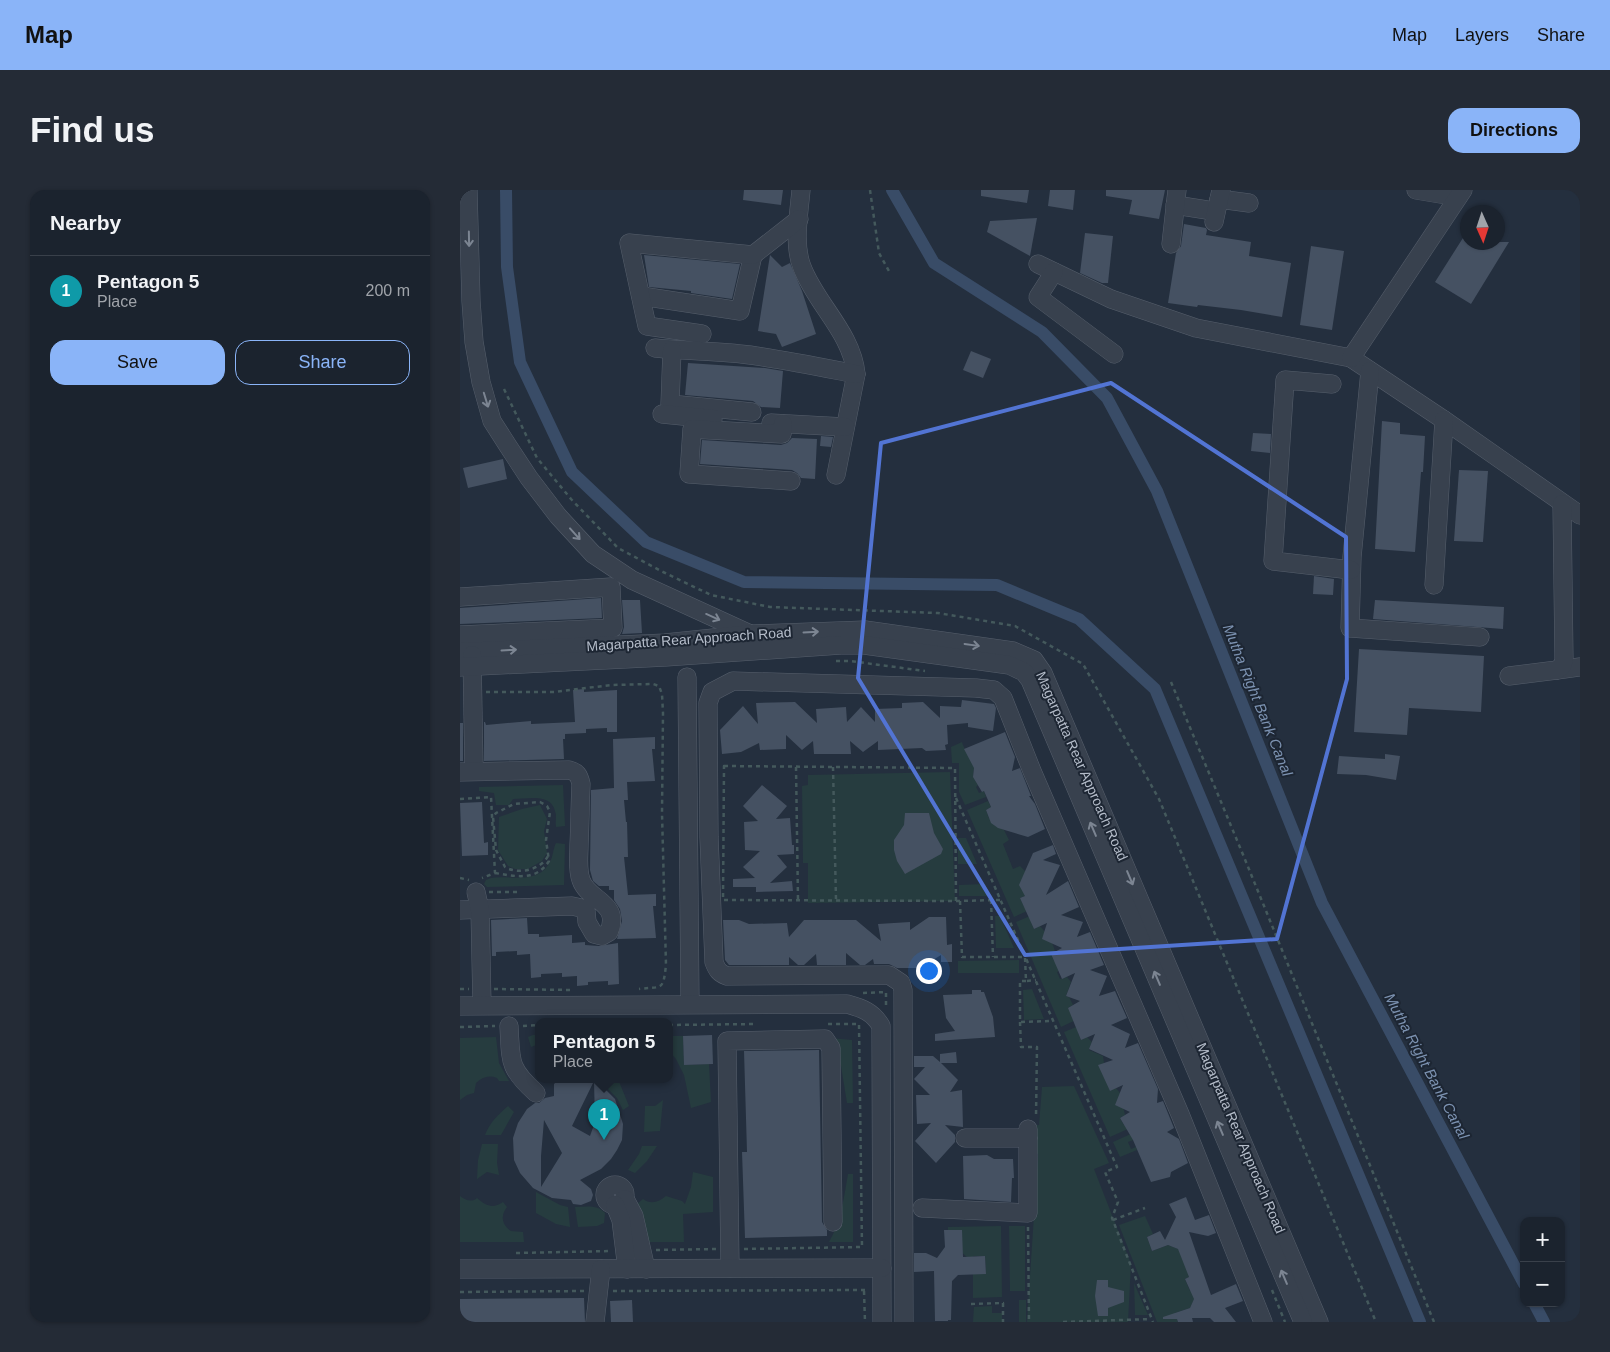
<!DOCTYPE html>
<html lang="en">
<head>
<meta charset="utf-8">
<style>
	:root { --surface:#1b232e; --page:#242b36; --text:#f1f3f6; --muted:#a0a4aa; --line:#39404a; --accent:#8ab4f8 }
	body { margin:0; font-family:Helvetica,sans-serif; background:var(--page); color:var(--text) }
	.controls { position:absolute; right:15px; bottom:15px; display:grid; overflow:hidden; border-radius:10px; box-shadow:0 1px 4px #0004 }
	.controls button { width:45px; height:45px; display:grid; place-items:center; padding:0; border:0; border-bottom:1px solid var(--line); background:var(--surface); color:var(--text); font:25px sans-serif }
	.compass { position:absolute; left:1000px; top:15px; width:45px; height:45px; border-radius:50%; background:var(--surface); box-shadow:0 1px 4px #0004; rotate:177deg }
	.you { position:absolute; left:468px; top:780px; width:18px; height:18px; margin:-12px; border:4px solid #fff; border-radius:50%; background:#1a73e8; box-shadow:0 0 0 8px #1a73e833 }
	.badge { display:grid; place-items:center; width:32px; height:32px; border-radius:50%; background:var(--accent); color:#fff; font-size:16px; font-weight:700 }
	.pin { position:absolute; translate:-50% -41px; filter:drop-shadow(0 1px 2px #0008) }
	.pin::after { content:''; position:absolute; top:26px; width:18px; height:15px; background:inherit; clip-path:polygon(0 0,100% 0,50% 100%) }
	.popup { position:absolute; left:75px; top:828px; width:138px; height:65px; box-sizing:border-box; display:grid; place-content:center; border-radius:10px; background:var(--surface); filter:drop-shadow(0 1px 4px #0005); font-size:16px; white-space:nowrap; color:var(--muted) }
	.popup b { font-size:19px; color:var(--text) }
	.popup::after { content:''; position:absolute; left:50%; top:100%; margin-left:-10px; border:10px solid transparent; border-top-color:var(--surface) }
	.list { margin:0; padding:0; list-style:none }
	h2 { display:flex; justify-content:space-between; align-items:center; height:65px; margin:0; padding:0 20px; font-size:21px }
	h2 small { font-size:16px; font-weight:400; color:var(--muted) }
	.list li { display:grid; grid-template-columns:32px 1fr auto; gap:15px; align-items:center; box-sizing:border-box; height:70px; padding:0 20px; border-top:1px solid var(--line) }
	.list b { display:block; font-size:19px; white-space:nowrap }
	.list p { margin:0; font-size:16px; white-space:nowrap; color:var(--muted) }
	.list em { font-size:16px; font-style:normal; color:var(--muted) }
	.actions { display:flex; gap:10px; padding:15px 20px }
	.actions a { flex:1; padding:11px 0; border:1px solid var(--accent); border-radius:15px; text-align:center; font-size:18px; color:var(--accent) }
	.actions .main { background:var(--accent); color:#111 }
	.map { position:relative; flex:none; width:1120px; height:1132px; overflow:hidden; border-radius:15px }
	header { display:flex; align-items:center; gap:30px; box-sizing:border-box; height:70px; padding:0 25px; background:var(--accent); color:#111 }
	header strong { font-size:24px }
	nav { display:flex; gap:28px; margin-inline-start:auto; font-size:18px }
	.intro { display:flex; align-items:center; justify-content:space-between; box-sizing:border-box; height:120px; padding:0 30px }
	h1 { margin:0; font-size:35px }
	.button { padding:12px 22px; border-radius:15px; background:var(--accent); color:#111; font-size:18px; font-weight:700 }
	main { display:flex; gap:30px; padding:0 30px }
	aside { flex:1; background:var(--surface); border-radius:15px; box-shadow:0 1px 4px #0004 }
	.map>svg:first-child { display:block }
	.green { fill:#263c3f }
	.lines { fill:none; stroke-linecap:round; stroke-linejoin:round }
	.canal { stroke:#394c67; stroke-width:12 }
	.building { fill:#455162; fill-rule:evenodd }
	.minor-casing { stroke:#565f6c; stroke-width:19 }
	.path { stroke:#44595c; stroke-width:2.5; stroke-dasharray:4 4; stroke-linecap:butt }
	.minor { stroke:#38414e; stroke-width:18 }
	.oneway { stroke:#7c8592 }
	.marked { fill:none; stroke:#5274d3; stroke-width:4; stroke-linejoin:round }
	.labels { text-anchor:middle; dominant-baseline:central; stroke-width:4; stroke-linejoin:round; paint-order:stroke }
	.street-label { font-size:14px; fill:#b4bcc9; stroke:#1d2633 }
	.water-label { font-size:15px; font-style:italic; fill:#7c92b1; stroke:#1d2633 }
</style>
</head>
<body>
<header>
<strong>Map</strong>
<nav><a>Map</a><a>Layers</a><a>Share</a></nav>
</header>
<div class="intro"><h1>Find us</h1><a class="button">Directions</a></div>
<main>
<aside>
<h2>Nearby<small></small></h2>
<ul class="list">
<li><span class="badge" style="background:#0f9aa8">1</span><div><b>Pentagon 5</b><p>Place</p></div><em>200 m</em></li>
</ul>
<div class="actions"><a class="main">Save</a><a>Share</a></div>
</aside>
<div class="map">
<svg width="1120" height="1132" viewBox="0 0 1120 1132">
	<rect width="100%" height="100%" fill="#242f3e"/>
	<g class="green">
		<path d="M502,552C504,560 509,564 513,571C517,581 509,581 518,595L516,597L519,603L524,601L526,607L505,615L499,602V573H492L491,557Z"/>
		<path d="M490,582L495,711L348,713V673H343L342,596L348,595V585Z"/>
		<path d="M103,595L105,636L96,637C95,632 97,626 95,621C91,603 67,609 53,609L49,615H36L34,603L19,601V597Z"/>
		<path d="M528,611L531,617L526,620L529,628L532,630L534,635L544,640L549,650L543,654L553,679L560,676L565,681V706L560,708L564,716L576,717L554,727L507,620Z"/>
		<path d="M80,615L87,629L84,641L87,663L82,671L68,679H55L48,676L38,660L39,627L62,619Z"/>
		<path d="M498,648H506L517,674H498Z"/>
		<path d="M96,653L105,654L104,695L27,697L24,694L26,690L31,688C51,685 78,695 90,672C93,667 93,659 96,653Z"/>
		<path d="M525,694L530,706H499V695Z"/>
		<path d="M579,722L571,732L574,739L580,736C587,744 593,751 595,762L591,764L594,771L598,770L602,779L597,782L600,789L607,787L611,792L606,806L609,807L613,815L608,818L618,829L601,837L556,732Z"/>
		<path d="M535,726H540L554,758H536Z"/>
		<path d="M559,770V783H498V771Z"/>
		<path d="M572,799L584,829L564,830L563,800Z"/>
		<path d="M621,835L624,840L618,843L621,850L627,847L632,852L629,860L643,866L644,873L639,875L650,900L656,898L660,903L665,925L660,928L664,935L668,933L670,938L650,947L604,842Z"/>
		<path d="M73,845H79V854L71,857L68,847Z"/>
		<path d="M209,846H223L224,875L249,874L251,912L231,918L224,885L216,869L209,861Z"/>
		<path d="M36,847L39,873L49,891H39L37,888C29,885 22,887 16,893L14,903L7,905L0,910V848Z"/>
		<path d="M370,848L392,850L393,913H387L381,876Z"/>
		<path d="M150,889H158L169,916L163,920L157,908L146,897Z"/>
		<path d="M614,896L649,973L634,979L671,1074L668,1132H567L578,964L573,963L572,936L579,935L582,897Z"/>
		<path d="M203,910L200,941L184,942L185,916H195Z"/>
		<path d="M48,916L54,922L41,945H25C30,932 38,925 48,916Z"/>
		<path d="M673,943L676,949L668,952L671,959L676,957L677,960L660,967L653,952Z"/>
		<path d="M22,954H38L37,973L39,985L27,982L17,989L18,970Z"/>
		<path d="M182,956H197L187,971L175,983L168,980L179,964Z"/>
		<path d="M233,982L253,987V1022L223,1024L224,1052H186C186,1039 185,1025 177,1014L183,1009C191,1015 199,1012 206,1006L222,1011L225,1014L231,997Z"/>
		<path d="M388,984H393V1052H369C381,1032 384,1007 388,984Z"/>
		<path d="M76,1002L100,1015L108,1017L110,1037L96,1034L76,1023Z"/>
		<path d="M0,1006C5,1010 12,1013 17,1008C26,1016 33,1019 43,1012L47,1017C40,1026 42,1035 51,1041L63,1042L64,1052H0Z"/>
		<path d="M115,1017C126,1017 137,1014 145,1023L144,1033L137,1036L118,1037Z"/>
		<path d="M685,1026L693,1044L687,1047L692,1061L708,1055L724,1061L729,1087L725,1089L730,1101L737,1099L738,1102L730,1118L715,1123L718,1132H697L659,1035Z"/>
		<path d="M541,1036L542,1107L513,1108V1084H526L525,1066H514L509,1069L496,1057L502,1053V1040H488V1037Z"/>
		<path d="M549,1036H565V1101H550Z"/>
		<path d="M674,1093L688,1125H675Z"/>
		<rect x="559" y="1110" width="7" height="22"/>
		<path d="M532,1116V1123H542V1132H513L514,1117Z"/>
	</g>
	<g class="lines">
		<g class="canal">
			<path d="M46,0L47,77L60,172L112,282L186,352L284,392L537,395L619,429L695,499L960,1132"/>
			<path d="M432,0L474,73L582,142L647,208L697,301L862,713L1064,1094"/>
			<path d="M1074,1113L1084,1132"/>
		</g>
	</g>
	<g class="building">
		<path d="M284,0H323L321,15L283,10Z"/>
		<path d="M521,0H569L567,13L521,6Z"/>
		<path d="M590,0H615L613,20L588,16Z"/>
		<path d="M646,0H705L699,29L669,24L672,10L646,6Z"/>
		<path d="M577,28L570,66L527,42L530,31Z"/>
		<path d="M724,34L746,38L747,40L746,45L791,52L789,66L831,73L822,127L781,120L738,115L737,117L708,113L716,63L721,56Z"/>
		<path d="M1008,40V52H1049L1011,114L975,92Z"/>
		<path d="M625,43L653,46L648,93H642L620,83Z"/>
		<path d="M851,56L884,61L872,140L840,135Z"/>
		<path d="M184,65L280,74L272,109L231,103V101L189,97Z"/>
		<path d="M310,65L322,77L330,73L342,101L356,144L322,157L316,144L298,141Z"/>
		<path d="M511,161L531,169L523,188L503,180Z"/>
		<path d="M228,173L305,178L323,181L320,218L301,217L293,211L225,205Z"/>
		<path d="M922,231L940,233V244L965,246L963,282H961L955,362L915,359Z"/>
		<path d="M793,243L811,244L810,263L791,261Z"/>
		<path d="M361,246L373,247L371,257L360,256Z"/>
		<path d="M332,248L357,249L355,289L341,288L337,283L332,280L240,274L242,250L321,255L327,253Z"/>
		<path d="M43,269L47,289L8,298L3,278Z"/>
		<path d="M999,280L1028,281L1023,352L994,351Z"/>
		<path d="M854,386L874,389L873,405L853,404Z"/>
		<path d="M141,408L142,428L0,434V418Z"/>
		<path d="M162,410H180L182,443L162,444L164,437Z"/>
		<path d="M915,410L1044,417L1043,439L913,429Z"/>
		<path d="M899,459L1024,466L1021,522L949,518L947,545L894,542Z"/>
		<path d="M124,499V502L157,500V542H147V538L126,539V543L105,544V549H103L104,569L24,571V532H25L26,535L71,531V534L115,532L113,500Z"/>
		<path d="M502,510L534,514L536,518L533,541L508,537V533L487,535L488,554L485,555L486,560L466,561L462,558L418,560V551L403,562L390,551L391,564H354L353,551L342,560L326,545V559L300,560L299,553L281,562L262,564L260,540L283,516L298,534L296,513L335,512L357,533L356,519L386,517L387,532L401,517L415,532V519L442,518V513L463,512L480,528V516L501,517Z"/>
		<rect x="0" y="533" width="3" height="38"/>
		<path d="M545,542L555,567L552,581L560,578L571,606H569L575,614L585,639L568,647L538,638L531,633L526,620L531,617L524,601L522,602L513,587L514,578L504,559Z"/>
		<path d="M195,547V559H192L195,591L167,592L168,610H164L166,632H167L168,667H164L168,705L196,704V716H193L196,748L157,749L162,731L160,719L154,710V700H149V696H139L133,691L130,680L131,600L154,598L153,549Z"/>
		<path d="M925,564L940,566L936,590L906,585L877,584L879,566L925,569Z"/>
		<path d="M302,595L327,616L316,629L330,628L332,655H334V664L317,665L327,677L310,693L332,691L333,701L296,702V697H273V689L295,688L283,677L300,661L285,660L284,632L298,631L283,616Z"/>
		<path d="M22,612L24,653L28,652V665L2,666L0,613Z"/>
		<path d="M445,623H469L474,643L483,659L481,664L445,684L437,671L434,660V650L444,635Z"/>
		<path d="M593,655L596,664L583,670L600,675L586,705L608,691L619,717L601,725L623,732L617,747L630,742L644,775L630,780L647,786L639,806L655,801L667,828L651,835L670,844L665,858L678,853L698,899L697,913L703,911L714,938L707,942L719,949L728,973L711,982L710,987L691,992L673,950L660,928L670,922L655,915L663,895L650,901L638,875L653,870L629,859L635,844L621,850L608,818L620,811L606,806L615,783L602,789L591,764L602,758L582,749L587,733L574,739L560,708L565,706L559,695L573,663Z"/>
		<path d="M469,727H486L487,755L492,754V772H481V765L465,775L457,778H437L429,774H414L413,769L405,775H400L386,763V775H357L356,764L344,775H338L329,767V775H269L265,770L263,730H279L289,734L327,733L329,747L344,730H396L421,751L418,734L450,732V740Z"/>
		<path d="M67,728L68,744H79V747L112,745V753L125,752V755L139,756L158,753L159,794L148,795V791L128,792V795L117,796V786L102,787V783L81,784V787L71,788L70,764L57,765V761L36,762V766H32L31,730Z"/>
		<path d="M512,800H521V802H524L533,827L535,847L475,851V844L495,841L486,828L483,805L512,804Z"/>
		<path d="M252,845L253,874L224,875L223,846Z"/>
		<path d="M359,860L362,1032L367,1040V1046L285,1048L282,962H287L284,861Z"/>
		<path d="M496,862L497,873H481L498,890L490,902L502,900L503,937L485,935L495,945V952L476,973L455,951L471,933L457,934L456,905H470L454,889L465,877H454V866H473L480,872V864Z"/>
		<path d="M99,889H135L155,909L163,934L162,950L157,960L151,969L141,979L120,990L131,999L133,1005L131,1011L121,1015L113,1014L111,1010L92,1008L73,998L60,983L54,970L53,948L58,933L67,919L75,913H79L85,908L94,906V894ZM134,891L135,932L130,946L112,936ZM84,930L102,963L81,997V966Z"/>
		<path d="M527,965L534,969H553L554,988H552L551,1012L504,1009L503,966Z"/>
		<path d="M726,1007L735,1030L749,1025L756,1043L748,1046L729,1042L751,1105L776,1094L783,1111L765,1118L776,1132H754L750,1128H732L733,1132H718L717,1129H703V1127L730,1118L734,1109L725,1089L729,1087L718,1059L708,1055L692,1061L687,1047L700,1041L705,1050L716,1027L709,1014Z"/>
		<path d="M484,1040H502L503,1067L525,1066L526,1084L498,1085L492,1091L491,1130H488V1131H475L474,1081L454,1082V1063H466L477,1068L485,1057Z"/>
		<path d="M637,1090H648V1097L664,1101V1112L648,1118V1126H638L635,1106Z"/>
		<path d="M124,1108L125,1132H0V1109Z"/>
		<path d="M172,1110L173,1132H151L150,1111Z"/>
	</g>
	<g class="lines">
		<defs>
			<g id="minor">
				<path d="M8,0L11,111L14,152L21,192L32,231L48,256L69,288L98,326L133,364L172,390L290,444"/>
				<path d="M341,0C339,24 333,54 342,77C356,114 392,143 396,184L376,285"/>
				<path d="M956,0L998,7"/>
				<path d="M759,9L789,13"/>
				<path d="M715,15L747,20"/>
				<path d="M754,32L761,0"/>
				<path d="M711,54L717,0"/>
				<path d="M578,74L651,109L736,138L891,168L984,230L1120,325"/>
				<path d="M594,82L578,107L654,164"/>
				<path d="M181,106L280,121L293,65"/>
				<path d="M242,144L187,136L169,53L293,65L339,29"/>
				<path d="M195,158C227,161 259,161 290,165C326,170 360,177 396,184"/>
				<path d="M212,160L210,214L292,222"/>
				<path d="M891,168L1003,0"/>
				<path d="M910,181L892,367L890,438L1020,447"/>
				<path d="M872,194L825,190L813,371L891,380"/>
				<path d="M202,224L253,229"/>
				<path d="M311,233L385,237"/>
				<path d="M323,234L322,244L232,239L229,284L331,291"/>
				<path d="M974,395L984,230"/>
				<path d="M0,407L151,397L153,438L0,445"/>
				<path d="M0,462L205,453L292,444L405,440L553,461L574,470L583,483L859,1132"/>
				<path d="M12,465L14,581"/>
				<path d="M0,477L206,467L381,455H404L549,475L564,482L570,490L843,1132"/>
				<path d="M1097,480L1120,477"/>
				<path d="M1049,486L1097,480L1102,476L1104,470L1102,314"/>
				<path d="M227,487L230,813"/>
				<path d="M0,582L109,580C117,582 119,585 121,594C120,614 120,635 119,655C119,666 117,679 121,690C128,711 161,712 149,742L142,746L134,744L127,732L126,721L121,718L112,716L0,720"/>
				<path d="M16,702L20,720L22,815"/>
				<path d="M0,816L387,814C402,818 413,822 421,836L422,1132"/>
				<path d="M49,836C51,871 48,878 76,903"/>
				<path d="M505,948H568"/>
				<circle cx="155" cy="1005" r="10"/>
				<path d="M165,1009L174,1026L186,1079"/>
				<path d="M155,1015L161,1030L167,1079"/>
				<path d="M462,1018L568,1023V939"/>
				<path d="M270,1078L267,851L365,849L371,858L373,1032"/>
				<path d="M0,1079L422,1078"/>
				<path d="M135,1132L141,1079"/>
				<path d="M444,1132L443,800L441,793L429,785L267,786C259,783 257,780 254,772L249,647L248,513L252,502L273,491L516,498L534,500L543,508L572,581L720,924L803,1132"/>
			</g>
		</defs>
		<use href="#minor" class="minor-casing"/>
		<g class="path">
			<path d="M410,0L419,63L429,81"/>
			<path d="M44,199L77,268L111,309L158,358L203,382L251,405L310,417L478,423L555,436L623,474L699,609L916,1132"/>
			<path d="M376,471H390L465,481"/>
			<path d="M711,492L784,667L974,1132"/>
			<path d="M26,502H94L151,495L193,494L199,496L202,504L203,523L202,623L206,775C203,802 202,796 179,799"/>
			<path d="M264,576L495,578L496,711L263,710Z"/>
			<path d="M336,577L338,710"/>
			<path d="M373,577L376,710"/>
			<path d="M496,608L653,968L657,977L645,982L658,1012L652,1028L693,1132"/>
			<path d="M0,609L31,607L35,683L22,688"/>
			<path d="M35,683C55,686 76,692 89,671L86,650L90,622L87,616L80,612L54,614L36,623L33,627L36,660L45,677C58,685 81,680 88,666"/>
			<path d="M0,688L9,690"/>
			<path d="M29,702H58"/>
			<path d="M531,710L533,767"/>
			<path d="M496,711L540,710"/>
			<path d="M500,711L502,767H565L566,791L576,790"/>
			<path d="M566,791H560V832L593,831"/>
			<path d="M0,799H9"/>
			<path d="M34,799L114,800"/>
			<path d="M403,803L426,802V819"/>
			<path d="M560,832L561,857H577L576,927"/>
			<path d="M209,835L297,834"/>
			<path d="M63,836L79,835"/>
			<path d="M0,837L35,836"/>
			<path d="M653,1030L685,1018"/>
			<path d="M568,1037L569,1132"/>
			<path d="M284,1059L402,1057L399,834H368"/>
			<path d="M196,1060L256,1059"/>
			<path d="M56,1063L151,1061"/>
			<path d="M812,1100L825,1132"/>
			<path d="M153,1101L408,1100"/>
			<path d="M404,1101L405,1132"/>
			<path d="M0,1102L125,1101"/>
			<path d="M511,1114L543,1113V1132"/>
			<path d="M603,1132L691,1129"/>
		</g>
		<use href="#minor" class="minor"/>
	</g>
	<defs><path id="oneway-shaft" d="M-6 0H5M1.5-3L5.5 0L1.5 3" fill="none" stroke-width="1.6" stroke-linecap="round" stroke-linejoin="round" transform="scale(1.25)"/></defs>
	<g class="oneway">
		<use href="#oneway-shaft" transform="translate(9 49) rotate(89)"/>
		<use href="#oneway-shaft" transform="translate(26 210) rotate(73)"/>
		<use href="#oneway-shaft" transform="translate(115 344) rotate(48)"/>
		<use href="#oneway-shaft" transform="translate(253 427) rotate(24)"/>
		<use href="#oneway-shaft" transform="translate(351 442) rotate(-3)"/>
		<use href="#oneway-shaft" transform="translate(512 455) rotate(8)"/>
		<use href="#oneway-shaft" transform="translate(49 460) rotate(-3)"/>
		<use href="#oneway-shaft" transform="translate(633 639) rotate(-113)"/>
		<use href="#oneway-shaft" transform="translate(670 688) rotate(67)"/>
		<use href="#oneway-shaft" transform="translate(697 788) rotate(-113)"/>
		<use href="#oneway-shaft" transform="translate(760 938) rotate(-113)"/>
		<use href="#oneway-shaft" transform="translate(824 1087) rotate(-113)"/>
	</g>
	<path class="marked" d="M651,193L886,347L887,489L817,749L565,765L398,488L421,253Z"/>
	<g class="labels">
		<g class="street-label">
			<text transform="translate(229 449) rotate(-4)">Magarpatta Rear Approach Road</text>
			<text transform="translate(622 576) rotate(66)">Magarpatta Rear Approach Road</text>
			<text transform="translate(781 948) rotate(67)">Magarpatta Rear Approach Road</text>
		</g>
		<g class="water-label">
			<text transform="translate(798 510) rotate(68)">Mutha Right Bank Canal</text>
			<text transform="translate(967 876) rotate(62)">Mutha Right Bank Canal</text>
		</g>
	</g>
</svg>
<div class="controls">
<button>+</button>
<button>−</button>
</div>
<svg class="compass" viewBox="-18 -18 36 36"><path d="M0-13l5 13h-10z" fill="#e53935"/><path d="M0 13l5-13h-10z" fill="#a0a4aa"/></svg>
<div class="you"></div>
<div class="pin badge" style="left:144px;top:950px;background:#0f9aa8">1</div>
<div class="popup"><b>Pentagon 5</b>Place</div>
</div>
</main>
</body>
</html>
